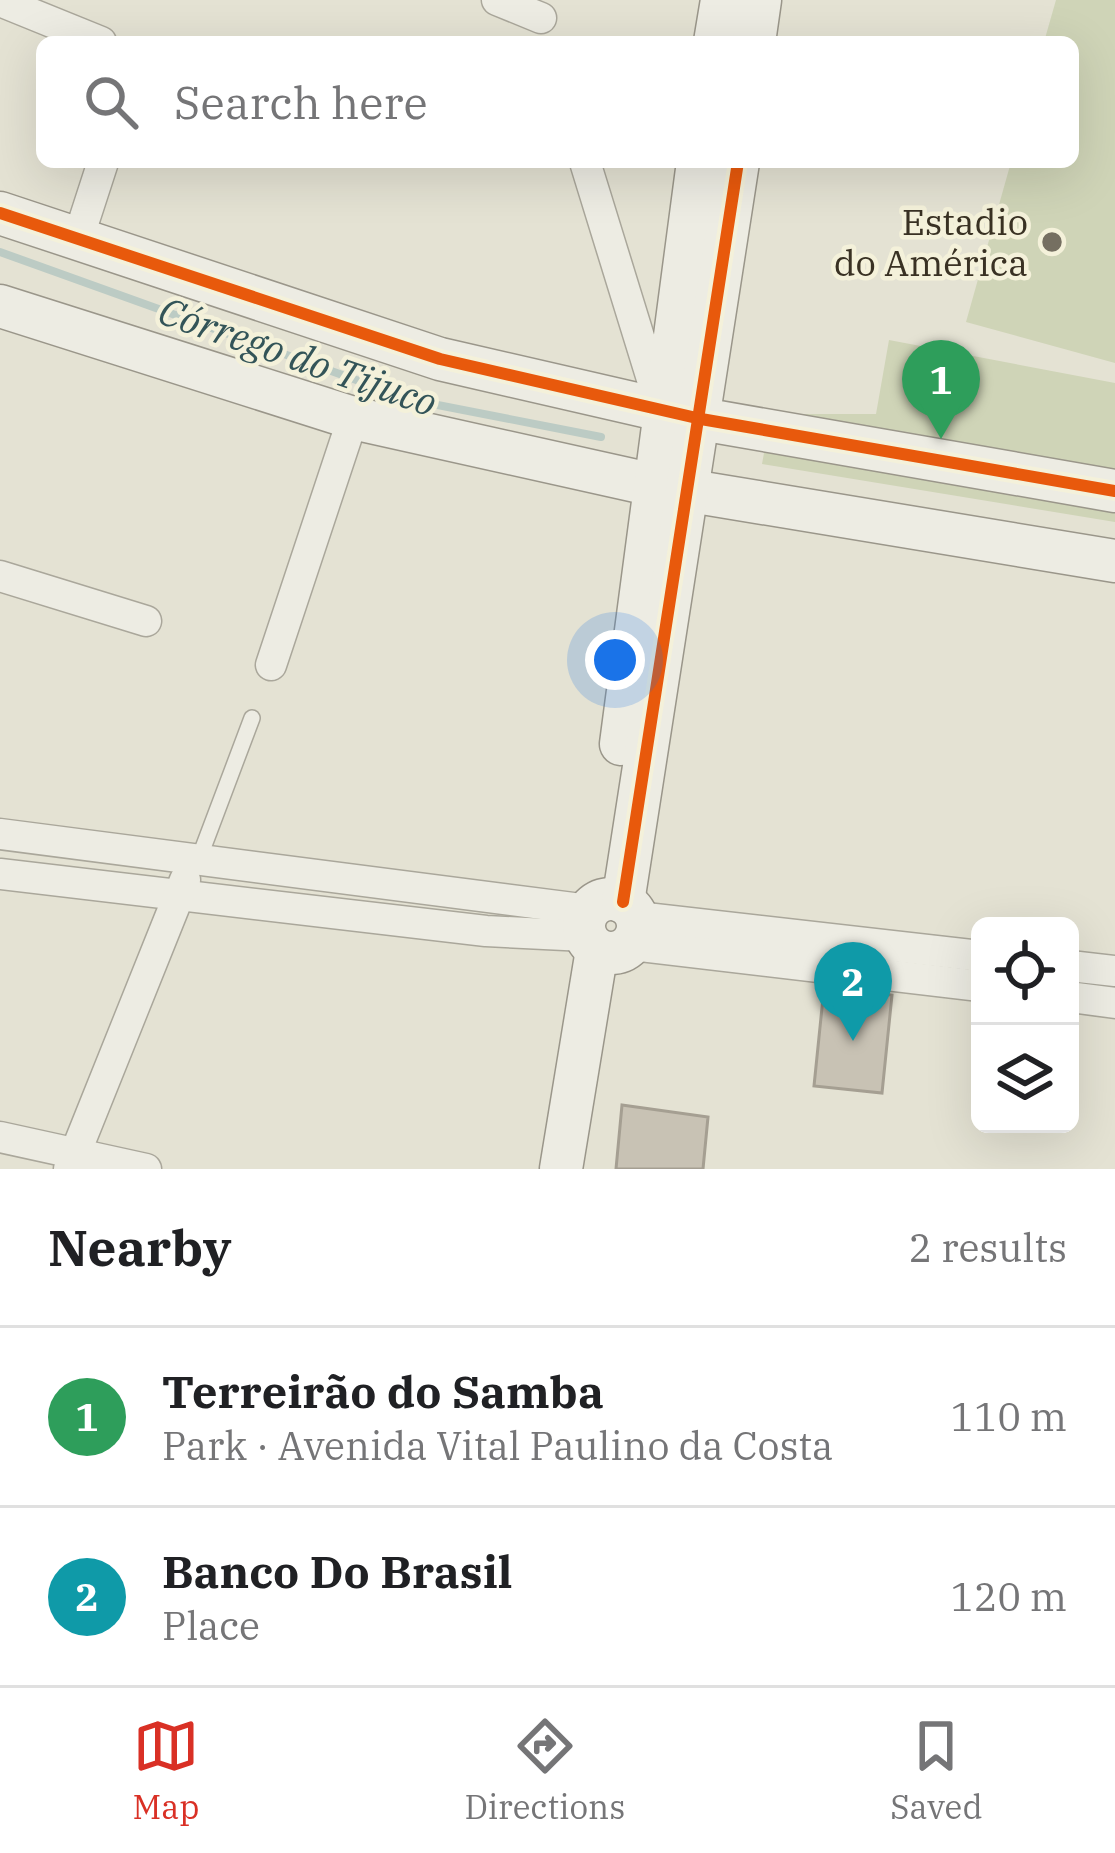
<!DOCTYPE html>
<html lang="en">
<head>
<meta charset="utf-8">
<style>
	:root { --surface:#fff; --page:#f2f2f2; --text:#202124; --muted:#757577; --line:#e0e0e0; --accent:#d93025 }
	body { margin:0; font-family:"IBM Plex Serif",serif; background:var(--page); color:var(--text) }
	.controls { position:absolute; right:36px; bottom:36px; display:grid; overflow:hidden; border-radius:18px; box-shadow:0 12px 48px #0002 }
	.controls button { width:108px; height:108px; display:grid; place-items:center; padding:0; border:0; border-bottom:3px solid var(--line); background:var(--surface); color:var(--text); font:60px sans-serif }
	.you { position:absolute; left:615px; top:660px; width:42px; height:42px; margin:-30px; border:9px solid #fff; border-radius:50%; background:#1a73e8; box-shadow:0 0 0 18px #1a73e833 }
	.badge { display:grid; place-items:center; width:78px; height:78px; border-radius:50%; background:var(--accent); color:#fff; font-size:39px; font-weight:700 }
	.pin { position:absolute; translate:-50% -99px; filter:drop-shadow(0 3px 6px #0008) }
	.pin::after { content:''; position:absolute; top:63px; width:42px; height:36px; background:inherit; clip-path:polygon(0 0,100% 0,50% 100%) }
	.list { margin:0; padding:0; list-style:none }
	h2 { display:flex; justify-content:space-between; align-items:center; height:156px; margin:0; padding:0 48px; font-size:51px }
	h2 small { font-size:39px; font-weight:400; color:var(--muted) }
	.list li { display:grid; grid-template-columns:78px 1fr auto; gap:36px; align-items:center; box-sizing:border-box; height:180px; padding:0 48px; border-top:3px solid var(--line) }
	.list b { display:block; font-size:45px; white-space:nowrap }
	.list p { margin:0; font-size:39px; white-space:nowrap; color:var(--muted) }
	.list em { font-size:39px; font-style:normal; color:var(--muted) }
	.icon { flex:none; width:66px; height:66px; fill:none; stroke:currentColor; stroke-width:2; stroke-linecap:round; stroke-linejoin:round }
	.map { position:relative; flex:none; width:1115px; height:1169px; overflow:hidden }
	.search { position:absolute; background:var(--surface); box-shadow:0 12px 48px #0002; left:36px; right:36px; top:36px; height:132px; display:flex; align-items:center; gap:30px; box-sizing:border-box; padding:0 42px; border-radius:18px; color:var(--muted); font-size:45px }
	.sheet { height:516px; background:var(--surface) }
	nav { display:flex; justify-content:space-around; align-items:center; box-sizing:border-box; height:168px; border-top:3px solid var(--line); background:var(--surface); font-size:33px; color:var(--muted) }
	nav a { display:grid; justify-items:center; gap:6px }
	nav .on { color:var(--accent) }
	.map>svg:first-child { display:block }
	.green { fill:#cfd4b7 }
	.lines { fill:none; stroke-linecap:round; stroke-linejoin:round }
	.stream { stroke:#bccbc4; stroke-width:8 }
	.building { fill:#c8c2b4; stroke:#a59f92; stroke-width:3 }
	.lane-casing { stroke:#aaa79b; stroke-width:18 }
	.street-casing { stroke:#aaa79b; stroke-width:33 }
	.secondary-casing { stroke:#9a968a; stroke-width:45 }
	.lane { stroke:#edece3; stroke-width:15 }
	.street { stroke:#edece3; stroke-width:30 }
	.secondary { stroke:#edece3; stroke-width:42 }
	.cycleway-casing { stroke:#f4f1da; stroke-width:20 }
	.cycleway { stroke:#e8590c; stroke-width:12 }
	.poi-dot { fill:#756f61; stroke:#f4f1da; stroke-width:4.5 }
	.labels { text-anchor:middle; dominant-baseline:central; stroke-width:9; stroke-linejoin:round; paint-order:stroke }
	.poi-label { font-size:36px; fill:#393123; stroke:#f4f1da; text-anchor:end }
	.water-label { font-size:39px; font-style:italic; fill:#335458; stroke:#f4f1da }
</style>
</head>
<body>
<div class="map">
<svg width="1115" height="1169" viewBox="0 0 1115 1169">
	<rect width="100%" height="100%" fill="#e4e2d3"/>
	<g class="green">
		<path d="M1056,0H1115V363L966,322L1011,162H1073V42H1044Z"/>
		<path d="M889,340L1115,383V522L762,464L771,414H876Z"/>
	</g>
	<g class="lines">
		<path class="stream" d="M0,252L412,400L601,437"/>
	</g>
	<g class="building">
		<path d="M824,988L892,995L882,1093L814,1086Z"/>
		<path d="M622,1105L708,1117L703,1169H616Z"/>
	</g>
	<g class="lines">
		<defs>
			<path id="lane" d="M200,856L252,718"/>
			<g id="street">
				<path d="M497,0L541,18"/>
				<path d="M0,1L101,42"/>
				<path d="M585,162L660,405"/>
				<path d="M78,239L103,162"/>
				<path d="M0,576L146,621"/>
				<path d="M271,665L353,418"/>
				<path d="M0,834L589,910"/>
				<path d="M0,874L486,931L585,936"/>
				<path d="M637,917L980,956"/>
				<path d="M632,945L980,986"/>
				<path d="M1070,966L1115,971"/>
				<path d="M1070,997L1115,1003"/>
				<path d="M0,1137L146,1169"/>
				<path d="M69,1169L185,880"/>
			</g>
			<g id="secondary">
				<path d="M715,42L722,0"/>
				<path d="M754,42L760,0"/>
				<path d="M0,213L440,359L701,419L1115,491"/>
				<path d="M0,306L353,418L654,485L1115,561"/>
				<path d="M621,744L698,162"/>
				<circle cx="611" cy="926" r="27"/>
				<path d="M623,902L738,162"/>
				<path d="M561,1169L597,950"/>
			</g>
		</defs>
		<use href="#lane" class="lane-casing"/>
		<use href="#street" class="street-casing"/>
		<use href="#secondary" class="secondary-casing"/>
		<use href="#lane" class="lane"/>
		<use href="#street" class="street"/>
		<use href="#secondary" class="secondary"/>
		<defs>
			<g id="cycleway">
				<path d="M0,213L440,359L701,419L1115,491"/>
				<path d="M623,902L738,162"/>
			</g>
		</defs>
		<use href="#cycleway" class="cycleway-casing"/>
		<use href="#cycleway" class="cycleway"/>
	</g>
	<circle class="poi-dot" cx="1052" cy="242" r="12"/>
	<g class="labels">
		<g class="poi-label">
			<text x="1028" y="221">Estadio<tspan x="1028" dy="41">do América</tspan></text>
		</g>
		<g class="water-label">
			<text transform="translate(298 356) rotate(19)">Córrego do Tijuco</text>
		</g>
	</g>
</svg>
<div class="controls">
<button><svg class="icon" aria-label="locate" viewBox="0 0 24 24"><circle cx="12" cy="12" r="6"/><path d="M12 2v4M12 18v4M2 12h4M18 12h4"/></svg></button>
<button><svg class="icon" aria-label="layers" viewBox="0 0 24 24"><path d="M12 4l9 5-9 5-9-5zM3 14l9 5 9-5"/></svg></button>
</div>
<div class="you"></div>
<div class="pin badge" style="left:941px;top:439px;background:#2e9e5b">1</div>
<div class="pin badge" style="left:853px;top:1041px;background:#0f9aa8">2</div>
<div class="search"><svg class="icon" aria-label="search" viewBox="0 0 24 24"><circle cx="10" cy="10" r="6"/><path d="M15 15l6 6"/></svg>Search here</div>
</div>
<section class="sheet">
<h2>Nearby<small>2 results</small></h2>
<ul class="list">
<li><span class="badge" style="background:#2e9e5b">1</span><div><b>Terreirão do Samba</b><p>Park · Avenida Vital Paulino da Costa</p></div><em>110 m</em></li>
<li><span class="badge" style="background:#0f9aa8">2</span><div><b>Banco Do Brasil</b><p>Place</p></div><em>120 m</em></li>
</ul>
</section>
<nav>
<a class="on"><svg class="icon" aria-label="map" viewBox="0 0 24 24"><path d="M3 6l6-2 6 2 6-2v14l-6 2-6-2-6 2zM9 4v14M15 6v14"/></svg>Map</a>
<a><svg class="icon" aria-label="directions" viewBox="0 0 24 24"><path d="M12 3l9 9-9 9-9-9zM9 14v-3h6M13 9l2 2-2 2"/></svg>Directions</a>
<a><svg class="icon" aria-label="saved" viewBox="0 0 24 24"><path d="M7 4h10v16l-5-4-5 4z"/></svg>Saved</a>
</nav>
</body>
</html>
